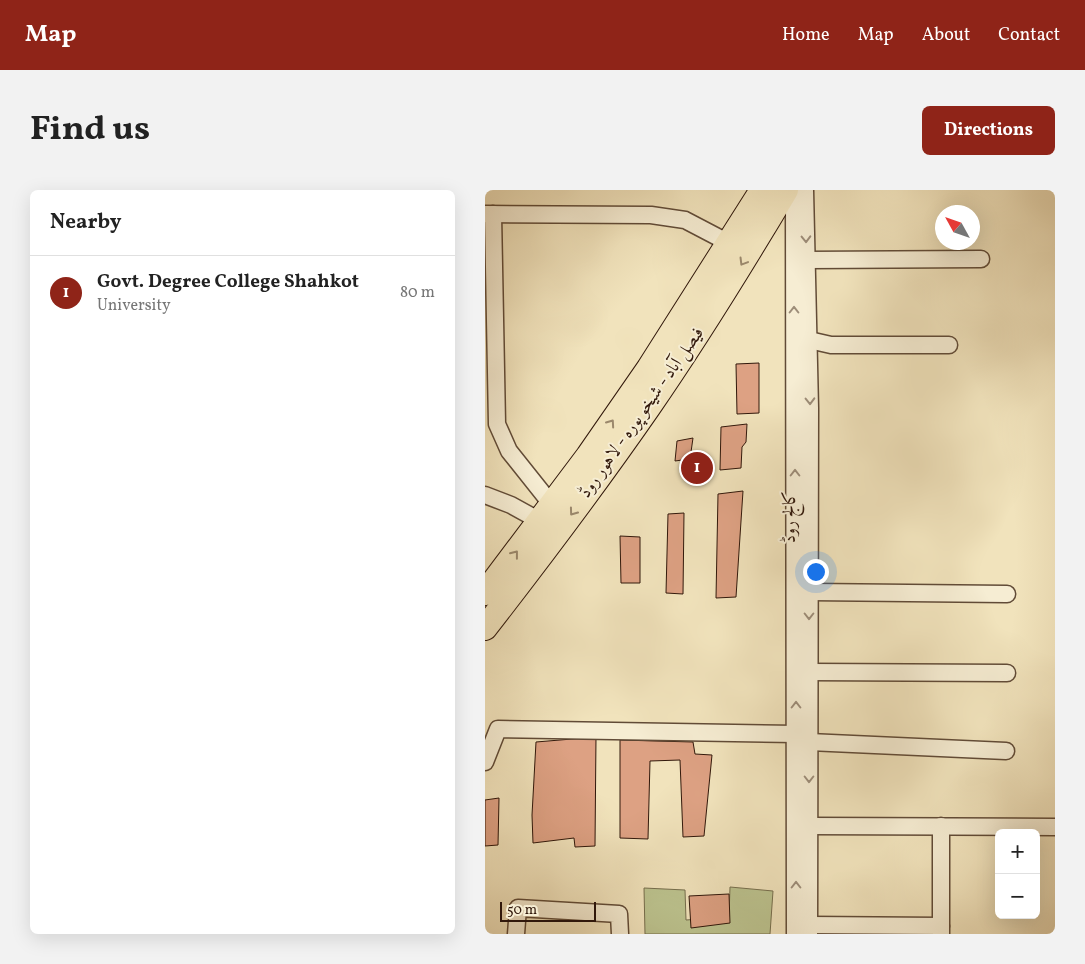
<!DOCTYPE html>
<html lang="en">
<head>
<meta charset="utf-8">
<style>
	:root { --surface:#fff; --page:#f2f2f2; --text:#222; --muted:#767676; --line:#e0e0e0; --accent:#8f2418 }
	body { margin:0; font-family:Vollkorn,Amiri,serif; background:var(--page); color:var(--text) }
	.controls { position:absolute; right:15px; bottom:15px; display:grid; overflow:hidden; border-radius:8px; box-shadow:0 5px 20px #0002 }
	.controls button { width:45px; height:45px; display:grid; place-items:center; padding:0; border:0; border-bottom:1px solid var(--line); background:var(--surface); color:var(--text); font:25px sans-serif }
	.compass { position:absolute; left:450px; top:15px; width:45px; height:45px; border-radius:50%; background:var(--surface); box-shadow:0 5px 20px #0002; rotate:310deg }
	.scale { position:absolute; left:15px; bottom:12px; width:96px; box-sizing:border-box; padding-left:5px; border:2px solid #31180b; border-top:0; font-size:14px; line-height:18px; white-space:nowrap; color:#31180b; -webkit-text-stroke:4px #f6edd3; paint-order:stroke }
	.you { position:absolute; left:330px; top:381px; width:18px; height:18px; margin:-12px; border:4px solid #fff; border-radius:50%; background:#1a73e8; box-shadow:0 0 0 8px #1a73e833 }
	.badge { display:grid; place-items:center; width:32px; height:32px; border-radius:50%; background:var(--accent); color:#fff; font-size:16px; font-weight:700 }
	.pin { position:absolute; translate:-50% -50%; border:2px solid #fff; box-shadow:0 1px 5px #0006 }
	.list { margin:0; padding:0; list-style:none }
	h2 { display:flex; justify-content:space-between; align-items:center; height:65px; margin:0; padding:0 20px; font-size:21px }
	h2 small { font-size:16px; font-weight:400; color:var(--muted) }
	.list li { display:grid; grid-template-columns:32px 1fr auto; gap:15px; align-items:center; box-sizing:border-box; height:75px; padding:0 20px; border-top:1px solid var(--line) }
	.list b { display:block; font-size:19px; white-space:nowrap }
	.list p { margin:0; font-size:16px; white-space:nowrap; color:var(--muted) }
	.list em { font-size:16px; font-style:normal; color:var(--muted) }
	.map { position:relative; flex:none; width:570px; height:744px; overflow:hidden; border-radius:8px }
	header { display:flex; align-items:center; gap:30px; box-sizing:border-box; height:70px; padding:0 25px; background:var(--accent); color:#fff }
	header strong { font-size:24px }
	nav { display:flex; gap:28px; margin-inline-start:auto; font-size:18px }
	.intro { display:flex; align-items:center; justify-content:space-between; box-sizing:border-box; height:120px; padding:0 30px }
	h1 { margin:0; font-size:35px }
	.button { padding:12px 22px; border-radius:8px; background:var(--accent); color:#fff; font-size:18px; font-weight:700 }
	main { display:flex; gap:30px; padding:0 30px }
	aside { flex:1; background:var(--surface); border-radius:8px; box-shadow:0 5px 20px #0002 }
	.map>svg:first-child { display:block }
	.green { fill:#bcc38f; stroke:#766e4d }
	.building { fill:#dda183; stroke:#31180b }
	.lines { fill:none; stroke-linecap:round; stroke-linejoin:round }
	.minor-casing { stroke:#614b37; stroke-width:19 }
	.highway-casing { stroke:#31180b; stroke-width:26 }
	.minor { stroke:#f6edd3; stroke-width:16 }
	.highway { stroke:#f1e3bc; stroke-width:24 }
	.oneway { stroke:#9d8d79 }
	.oneway2 { stroke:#9b886c }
	.labels { text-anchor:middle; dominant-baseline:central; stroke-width:4; stroke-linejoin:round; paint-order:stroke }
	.street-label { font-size:18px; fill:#31180b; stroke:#f6edd3 }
</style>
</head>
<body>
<header>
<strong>Map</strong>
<nav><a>Home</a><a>Map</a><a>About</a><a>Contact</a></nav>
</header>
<div class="intro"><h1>Find us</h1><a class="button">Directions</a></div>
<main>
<aside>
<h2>Nearby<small></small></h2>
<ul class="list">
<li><span class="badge">1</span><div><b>Govt. Degree College Shahkot</b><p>University</p></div><em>80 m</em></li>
</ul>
</aside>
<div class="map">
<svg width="570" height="744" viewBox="0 0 570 744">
	<rect width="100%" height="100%" fill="#f1e3bc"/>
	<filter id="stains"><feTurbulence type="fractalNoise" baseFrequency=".004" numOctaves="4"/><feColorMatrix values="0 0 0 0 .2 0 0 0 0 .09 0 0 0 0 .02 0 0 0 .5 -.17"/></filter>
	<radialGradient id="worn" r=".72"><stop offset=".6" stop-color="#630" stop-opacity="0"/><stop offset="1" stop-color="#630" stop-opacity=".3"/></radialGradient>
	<path class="green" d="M245,697L288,701L285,744H160L159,698L200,700L201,730L244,727Z"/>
	<g class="building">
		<path d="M274,173V223L252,224L251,174Z"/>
		<path d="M262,234L261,252L257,257L256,278L235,280L236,237Z"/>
		<path d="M208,248L205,269L190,271L192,251Z"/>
		<path d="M258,301L251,407L231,408L233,304Z"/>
		<path d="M199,323L198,404L181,403L183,324Z"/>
		<path d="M135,346L155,347V393H136Z"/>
		<path d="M111,547L110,656L90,657L89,648L48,653L47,625L51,552Z"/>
		<path d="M135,550L208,552L210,564L227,565L219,646L198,647L195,570L165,571L163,649L135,648Z"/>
		<path d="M14,608L13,655L0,656V610Z"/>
		<path d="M244,704L245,733L206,738L204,706Z"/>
	</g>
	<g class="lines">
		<defs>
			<g id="minor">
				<path d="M309,0L310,744"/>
				<path d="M320,0L325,218L324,744"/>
				<path d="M0,24L166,25L200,30L244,53"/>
				<path d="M8,24L12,234L24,261L67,315"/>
				<path d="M322,70L496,69"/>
				<path d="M324,150L346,155H464"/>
				<path d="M0,305L26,315L55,331"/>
				<path d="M325,402L522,404"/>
				<path d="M324,482L522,483"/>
				<path d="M324,552L521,561"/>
				<path d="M0,572L13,539L311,544"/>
				<path d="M324,636L570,637"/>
				<path d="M456,636V744"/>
				<path d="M324,735L456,736"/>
				<path d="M31,744L33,718L134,724L135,744"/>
			</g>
			<g id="highway">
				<path d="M0,403L103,266L164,178L277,0"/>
				<path d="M0,438C56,366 111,293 163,218C212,147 257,74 301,0"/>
			</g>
		</defs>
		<use href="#minor" class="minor-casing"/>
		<use href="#highway" class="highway-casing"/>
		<use href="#minor" class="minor"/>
		<use href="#highway" class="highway"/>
	</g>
	<defs><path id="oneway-chevron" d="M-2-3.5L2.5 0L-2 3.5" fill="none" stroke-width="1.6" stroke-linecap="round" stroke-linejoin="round" transform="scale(1.25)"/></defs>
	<g class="oneway">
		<use href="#oneway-chevron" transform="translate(321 49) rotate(89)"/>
		<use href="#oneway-chevron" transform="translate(309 120) rotate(-90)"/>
		<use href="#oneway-chevron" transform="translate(325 211) rotate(89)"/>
		<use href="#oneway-chevron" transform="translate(310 283) rotate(-90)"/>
		<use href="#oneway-chevron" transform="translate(324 426) rotate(90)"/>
		<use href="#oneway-chevron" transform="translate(311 515) rotate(-90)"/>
		<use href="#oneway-chevron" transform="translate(324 589) rotate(90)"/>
		<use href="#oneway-chevron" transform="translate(311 695) rotate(-90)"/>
	</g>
	<g class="oneway2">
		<use href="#oneway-chevron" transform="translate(258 72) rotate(121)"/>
		<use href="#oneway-chevron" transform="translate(126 233) rotate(-55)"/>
		<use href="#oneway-chevron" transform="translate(88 322) rotate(126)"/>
		<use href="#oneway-chevron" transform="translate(30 364) rotate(-52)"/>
	</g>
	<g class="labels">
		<g class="street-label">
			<text transform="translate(157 223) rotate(-55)">فیصل آباد - شیخو پورہ - لاہور روڈ</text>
			<text transform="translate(305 327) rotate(-90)">کالج روڈ</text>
		</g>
	</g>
	<rect width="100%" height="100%" filter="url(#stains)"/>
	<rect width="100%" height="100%" fill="url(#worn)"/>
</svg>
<div class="controls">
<button>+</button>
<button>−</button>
</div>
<svg class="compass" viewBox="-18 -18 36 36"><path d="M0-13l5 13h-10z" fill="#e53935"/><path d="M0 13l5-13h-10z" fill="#767676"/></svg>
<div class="scale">50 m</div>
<div class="you"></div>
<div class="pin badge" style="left:212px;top:278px">1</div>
</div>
</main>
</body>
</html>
